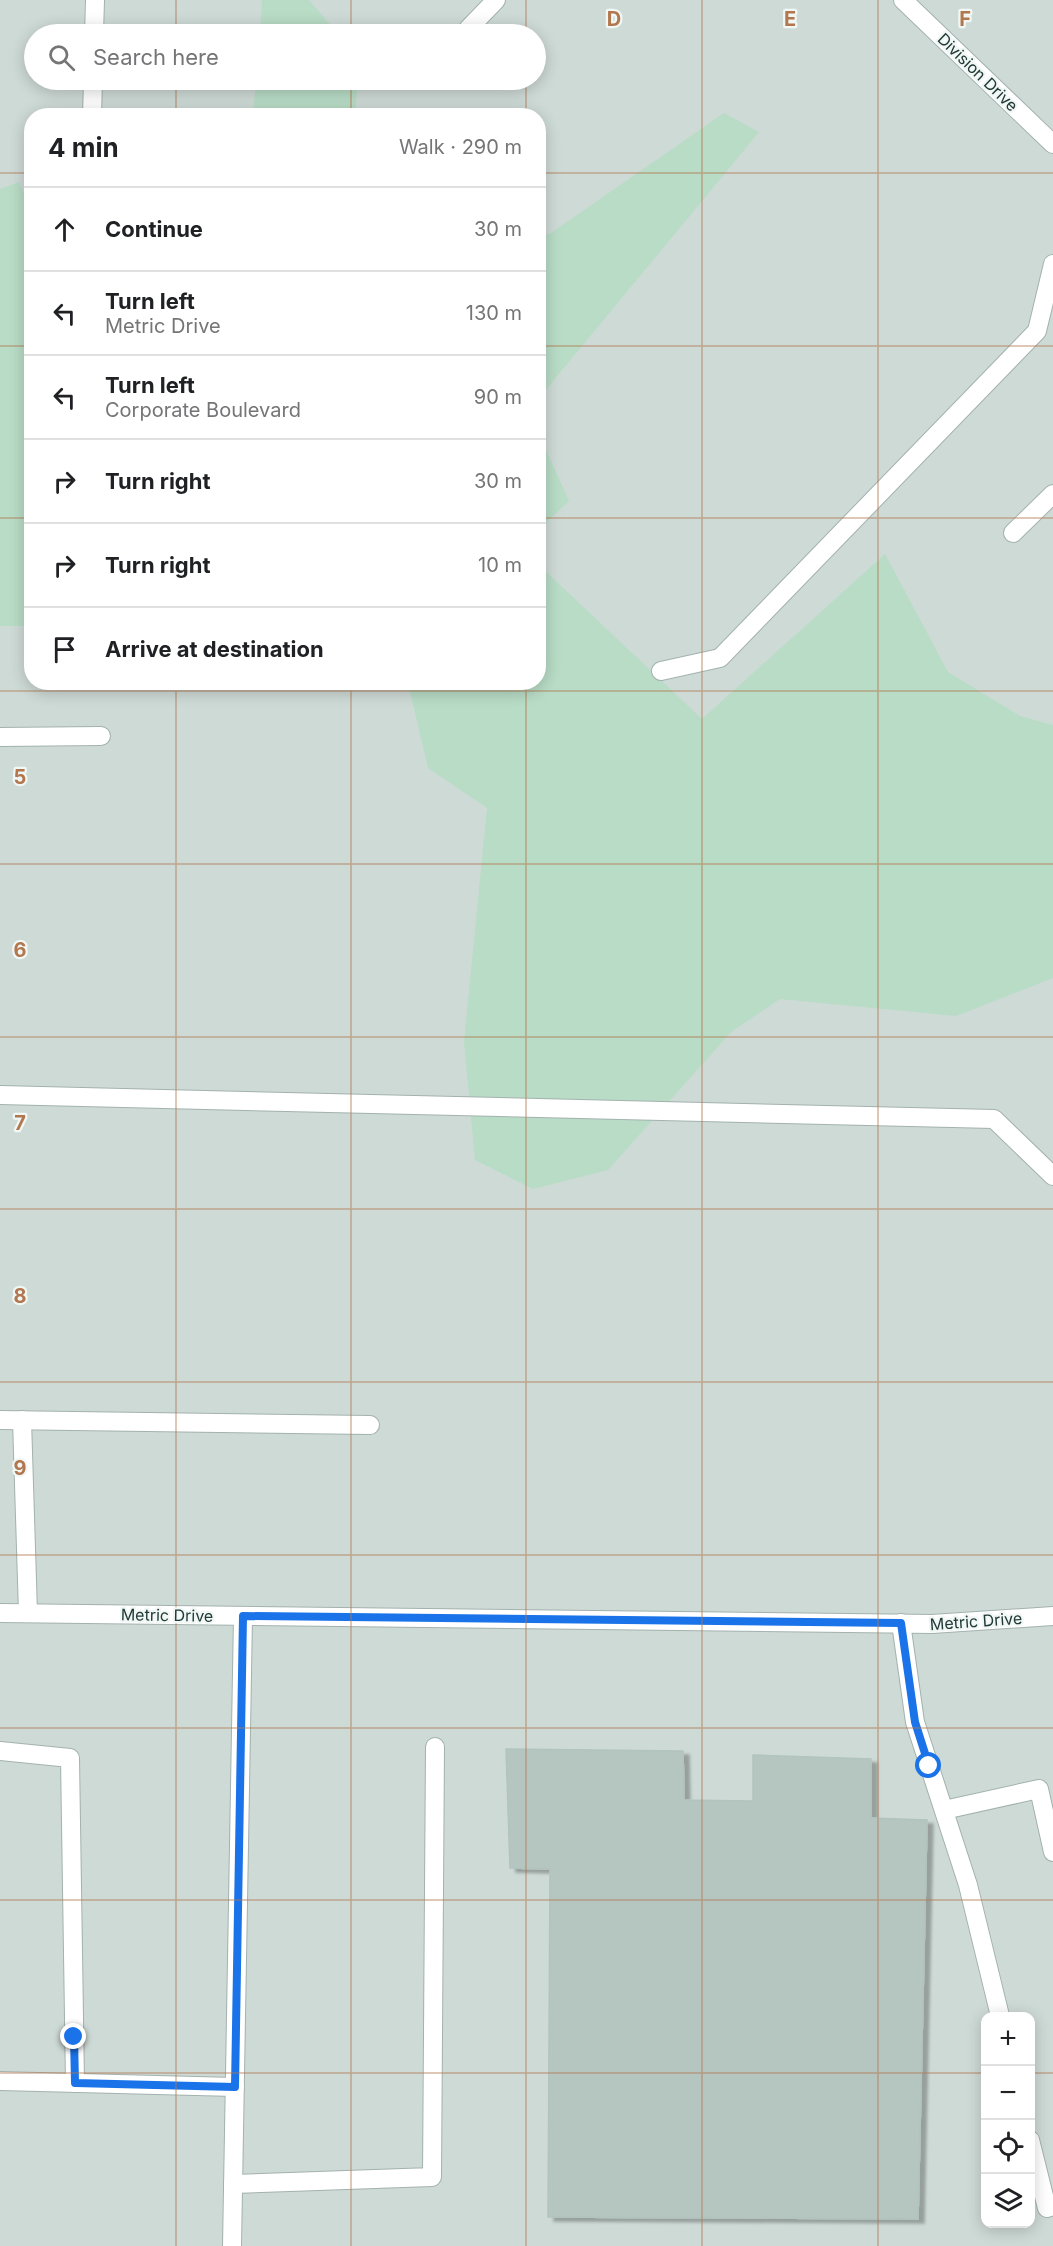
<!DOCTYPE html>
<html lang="en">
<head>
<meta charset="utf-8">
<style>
	:root { --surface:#fff; --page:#f6f6f6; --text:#202124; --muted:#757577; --line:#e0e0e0 }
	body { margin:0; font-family:Inter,sans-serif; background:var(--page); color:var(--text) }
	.controls { position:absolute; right:18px; bottom:18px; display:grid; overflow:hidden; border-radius:12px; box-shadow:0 3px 15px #0003 }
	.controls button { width:54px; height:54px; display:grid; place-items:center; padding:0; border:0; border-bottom:2px solid var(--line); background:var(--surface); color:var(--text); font:30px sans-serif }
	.stop { position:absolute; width:18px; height:18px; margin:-14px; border:4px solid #1a73e8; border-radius:50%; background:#fff }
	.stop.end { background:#1a73e8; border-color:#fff; box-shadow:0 2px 6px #0008 }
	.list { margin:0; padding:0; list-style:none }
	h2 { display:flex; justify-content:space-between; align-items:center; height:78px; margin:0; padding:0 24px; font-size:26px }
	h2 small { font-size:20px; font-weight:400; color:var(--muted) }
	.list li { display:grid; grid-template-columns:39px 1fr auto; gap:18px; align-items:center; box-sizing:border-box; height:84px; padding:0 24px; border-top:2px solid var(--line) }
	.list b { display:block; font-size:22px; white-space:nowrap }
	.list p { margin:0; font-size:20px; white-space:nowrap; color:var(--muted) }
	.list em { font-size:20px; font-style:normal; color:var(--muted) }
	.icon { flex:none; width:33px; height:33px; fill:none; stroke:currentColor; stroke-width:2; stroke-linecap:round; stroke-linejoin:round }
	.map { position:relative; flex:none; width:1053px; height:2246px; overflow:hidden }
	.search { position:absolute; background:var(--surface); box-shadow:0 3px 15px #0003; left:24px; top:24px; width:522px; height:66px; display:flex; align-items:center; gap:15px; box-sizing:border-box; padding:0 21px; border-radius:33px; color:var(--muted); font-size:22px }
	.panel { position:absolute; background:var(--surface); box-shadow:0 3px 15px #0003; left:24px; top:108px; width:522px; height:582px; border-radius:24px }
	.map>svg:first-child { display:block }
	.built { fill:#cedad6; fill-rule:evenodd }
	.green { fill:#b8dcc6 }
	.building { fill:#b5c5c0; stroke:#b2c4bf; stroke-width:1.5; filter:url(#shadow) }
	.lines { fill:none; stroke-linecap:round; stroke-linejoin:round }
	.minor-casing { stroke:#a3b2af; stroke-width:20 }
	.minor { stroke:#fff; stroke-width:18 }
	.route { stroke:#1a73e8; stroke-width:8 }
	.grid { fill:none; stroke:#b2774e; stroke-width:1.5; stroke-opacity:0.55 }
	.labels { text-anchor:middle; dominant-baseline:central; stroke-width:4.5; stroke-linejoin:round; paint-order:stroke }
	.street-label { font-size:16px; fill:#213a37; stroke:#f0f7f4 }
	.grid-label { font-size:20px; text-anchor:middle; font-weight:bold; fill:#b2774e; stroke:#f0f7f4; stroke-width:4.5; stroke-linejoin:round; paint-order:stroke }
</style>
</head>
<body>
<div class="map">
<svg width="1053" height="2246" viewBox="0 0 1053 2246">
	<defs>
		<filter id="shadow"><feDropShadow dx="6" dy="4" stdDeviation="1.5" flood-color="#0004"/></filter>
	</defs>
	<rect width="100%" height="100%" fill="#e0ebe7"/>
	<path class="built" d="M0,0H1053V2246H0ZM34,34H536V80H34ZM32,116H538V682H32ZM986,2016H1030V2224H986Z"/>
	<g class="green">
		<path d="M262,0H309L338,34H260Z"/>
		<path d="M256,80H358L355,115H253Z"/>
		<path d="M724,113L759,132L539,398V237L551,233Z"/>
		<path d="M19,182L32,212V626H0V189Z"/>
		<path d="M538,432L569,501L539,529H538Z"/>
		<path d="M885,554L948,672L1020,716L1053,725V978L956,1016L780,999L731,1032L608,1170L533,1189L475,1160L464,1042L487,808L428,768L408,683L538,682L539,565L702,719Z"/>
	</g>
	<path class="building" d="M506,1749L683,1751L684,1800L753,1801V1755L871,1759V1818L927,1820L918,2219L548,2217L550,1869L510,1868Z"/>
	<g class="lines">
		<defs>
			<g id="minor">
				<path d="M903,0L1053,144"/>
				<path d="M468,29L496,0"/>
				<path d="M94,34L95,0"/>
				<path d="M92,116L93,80"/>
				<path d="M1013,533L1053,494"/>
				<path d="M661,671L720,658L1037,331L1053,264"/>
				<path d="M0,737L101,736"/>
				<path d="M0,1095L994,1119L1053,1176"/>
				<path d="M0,1420L370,1425"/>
				<path d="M22,1420L28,1613"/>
				<path d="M0,1613L932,1624L1053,1616"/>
				<path d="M901,1623L915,1722L968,1885L1000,2016"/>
				<path d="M0,1751L70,1758L75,2083"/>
				<path d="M944,1810L1039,1789L1053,1852"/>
				<path d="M0,2081L235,2087"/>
				<path d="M1030,2140L1047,2208L1053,2206"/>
				<path d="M233,2184L432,2177L435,1747"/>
				<path d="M232,2246L243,1616"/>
			</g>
		</defs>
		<use href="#minor" class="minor-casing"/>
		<use href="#minor" class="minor"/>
	</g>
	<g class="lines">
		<path class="route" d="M74,2037L75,2083L235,2087L243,1616L901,1623L915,1722L929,1766"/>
	</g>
	<path class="grid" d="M176,0V34M351,0V34M526,0V34M702,0V2246M878,0V2246M176,80V116M351,80V116M526,80V116M0,173H32M538,173H1053M0,346H32M538,346H1053M0,518H32M538,518H1053M176,682V2246M351,682V2246M526,682V2246M0,691H1053M0,864H1053M0,1037H1053M0,1209H1053M0,1382H1053M0,1555H1053M0,1728H1053M0,1900H1053M0,2073H986M1030,2073H1053"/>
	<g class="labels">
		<g class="street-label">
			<text transform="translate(978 72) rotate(44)">Division Drive</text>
			<text transform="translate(167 1615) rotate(1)">Metric Drive</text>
			<text transform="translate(976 1621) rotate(-4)">Metric Drive</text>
		</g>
	</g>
	<g class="grid-label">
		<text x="614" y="26">D</text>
		<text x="790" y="26">E</text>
		<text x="965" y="26">F</text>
		<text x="20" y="784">5</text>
		<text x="20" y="957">6</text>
		<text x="20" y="1130">7</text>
		<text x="20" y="1303">8</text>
		<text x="20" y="1475">9</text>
	</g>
</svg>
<div class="controls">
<button>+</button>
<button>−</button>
<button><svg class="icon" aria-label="locate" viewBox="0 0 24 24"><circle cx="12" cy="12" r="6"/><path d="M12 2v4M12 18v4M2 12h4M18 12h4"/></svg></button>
<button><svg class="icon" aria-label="layers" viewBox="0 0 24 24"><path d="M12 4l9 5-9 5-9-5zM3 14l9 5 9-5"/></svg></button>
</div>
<div class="stop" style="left:929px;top:1766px"></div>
<div class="stop end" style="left:74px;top:2037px"></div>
<div class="search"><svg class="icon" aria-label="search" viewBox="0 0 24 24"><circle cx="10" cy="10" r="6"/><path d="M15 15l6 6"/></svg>Search here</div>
<section class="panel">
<h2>4 min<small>Walk · 290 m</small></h2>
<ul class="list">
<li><svg class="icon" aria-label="ahead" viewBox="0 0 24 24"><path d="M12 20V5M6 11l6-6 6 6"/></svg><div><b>Continue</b></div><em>30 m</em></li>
<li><svg class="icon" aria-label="left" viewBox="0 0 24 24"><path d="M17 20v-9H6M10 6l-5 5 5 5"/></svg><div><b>Turn left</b><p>Metric Drive</p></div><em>130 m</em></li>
<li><svg class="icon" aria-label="left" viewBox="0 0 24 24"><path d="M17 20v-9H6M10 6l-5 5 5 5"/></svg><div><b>Turn left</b><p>Corporate Boulevard</p></div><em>90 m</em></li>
<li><svg class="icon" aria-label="right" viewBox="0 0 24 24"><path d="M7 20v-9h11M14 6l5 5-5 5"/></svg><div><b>Turn right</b></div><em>30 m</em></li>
<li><svg class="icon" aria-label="right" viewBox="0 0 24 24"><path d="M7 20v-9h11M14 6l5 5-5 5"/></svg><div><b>Turn right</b></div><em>10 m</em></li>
<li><svg class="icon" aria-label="arrive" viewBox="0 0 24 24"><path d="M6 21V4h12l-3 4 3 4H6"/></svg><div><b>Arrive at destination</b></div></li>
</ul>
</section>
</div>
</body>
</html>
